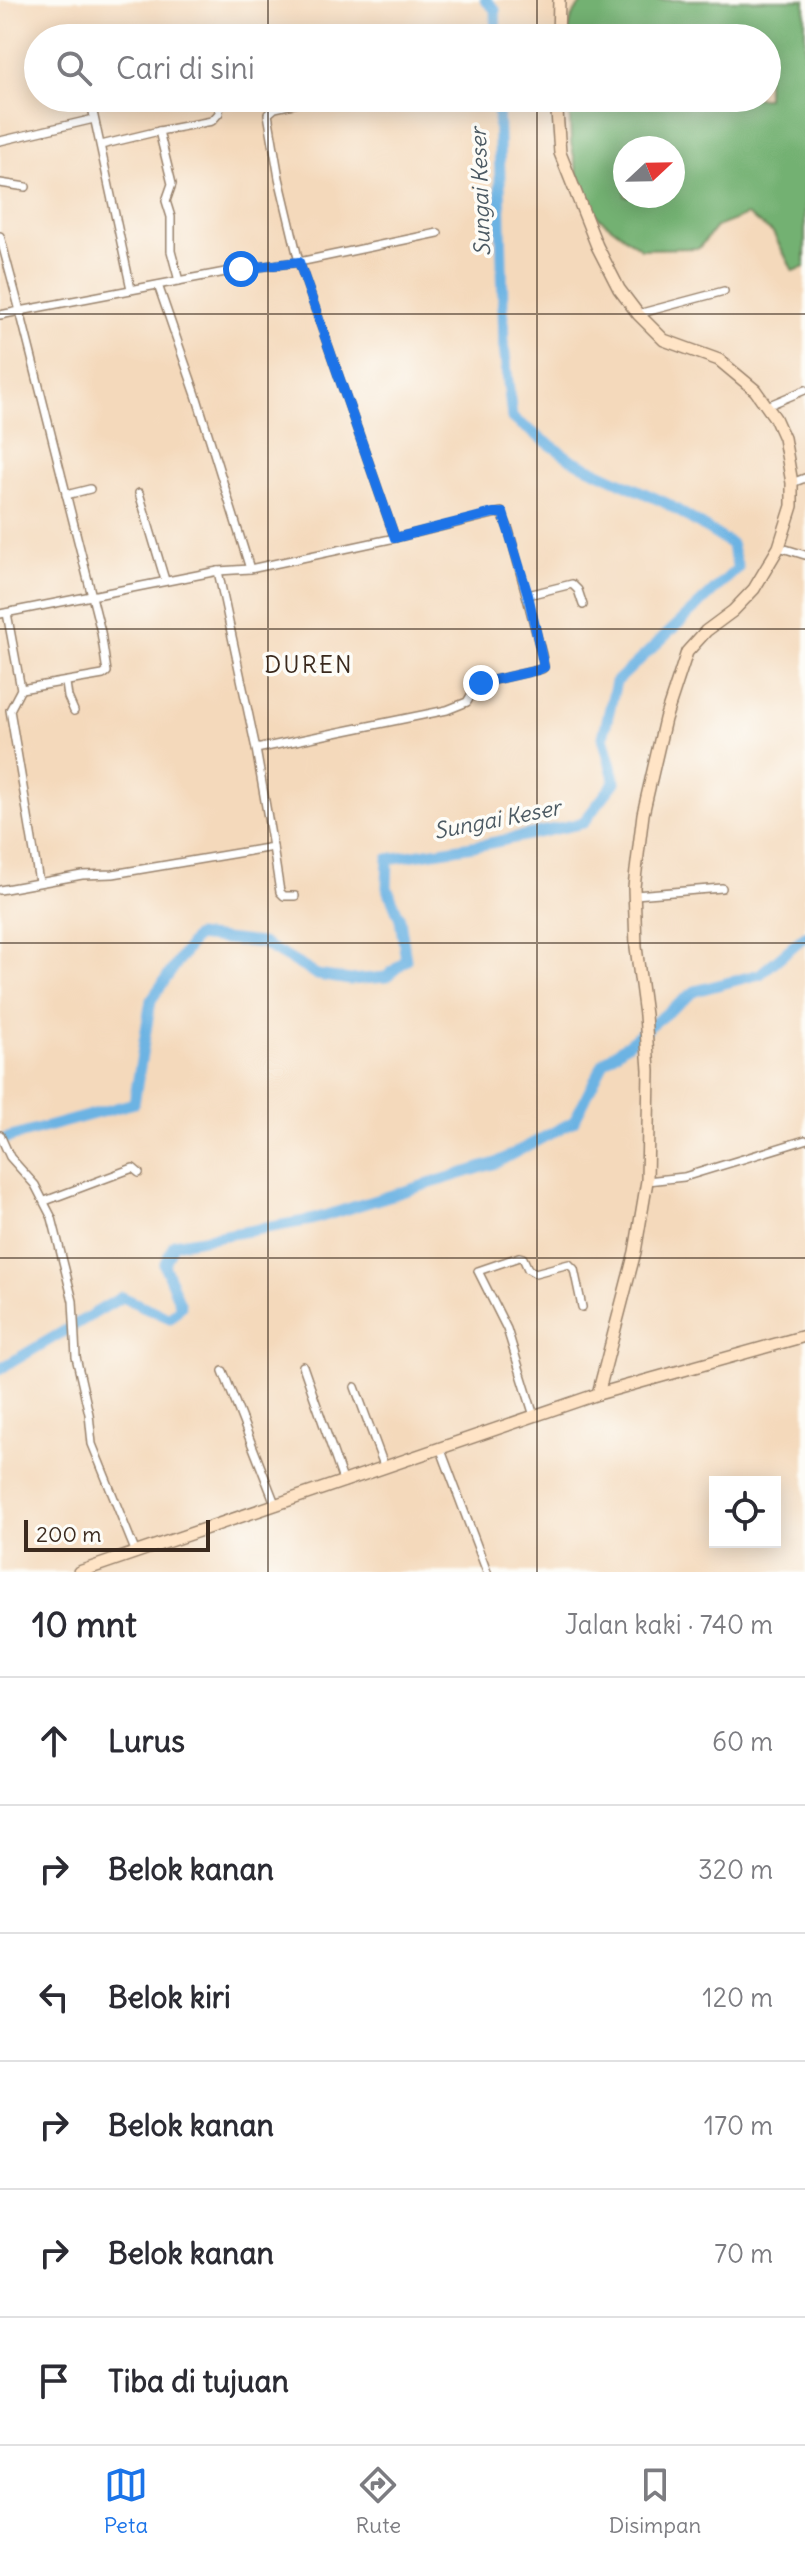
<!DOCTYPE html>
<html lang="id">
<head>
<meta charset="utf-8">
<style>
	:root { --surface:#fff; --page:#f7f7f7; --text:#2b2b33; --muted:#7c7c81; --line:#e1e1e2; --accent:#1a73e8 }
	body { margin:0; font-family:Delius,sans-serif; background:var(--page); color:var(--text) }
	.controls { position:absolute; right:24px; bottom:24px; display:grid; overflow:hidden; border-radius:0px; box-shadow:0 4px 20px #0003 }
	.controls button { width:72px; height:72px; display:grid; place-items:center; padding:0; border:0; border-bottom:2px solid var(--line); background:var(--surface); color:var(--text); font:40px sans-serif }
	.compass { position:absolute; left:613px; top:136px; width:72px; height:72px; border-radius:50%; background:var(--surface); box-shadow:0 4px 20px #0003; rotate:68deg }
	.scale { position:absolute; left:24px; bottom:20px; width:186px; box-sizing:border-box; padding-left:8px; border:4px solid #3b2a1e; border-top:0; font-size:22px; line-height:28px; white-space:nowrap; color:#3b2a1e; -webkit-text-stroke:6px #fdfcf7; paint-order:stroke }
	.stop { position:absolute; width:24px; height:24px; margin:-18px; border:6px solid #1a73e8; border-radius:50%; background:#fff }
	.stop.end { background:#1a73e8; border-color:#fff; box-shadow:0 2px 8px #0008 }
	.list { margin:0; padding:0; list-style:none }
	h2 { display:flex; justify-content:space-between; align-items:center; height:104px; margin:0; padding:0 32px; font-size:34px }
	h2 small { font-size:26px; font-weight:400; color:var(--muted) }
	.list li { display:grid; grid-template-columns:52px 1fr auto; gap:24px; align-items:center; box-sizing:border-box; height:128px; padding:0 32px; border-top:2px solid var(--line) }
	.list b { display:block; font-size:30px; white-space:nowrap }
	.list em { font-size:26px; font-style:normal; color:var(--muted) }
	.icon { flex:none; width:44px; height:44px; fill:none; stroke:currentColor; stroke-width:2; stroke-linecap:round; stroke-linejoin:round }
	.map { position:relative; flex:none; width:805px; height:1572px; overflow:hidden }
	.search { position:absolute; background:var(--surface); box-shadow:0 4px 20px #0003; left:24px; right:24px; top:24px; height:88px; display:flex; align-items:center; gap:20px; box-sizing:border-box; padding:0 28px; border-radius:44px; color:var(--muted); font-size:30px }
	.sheet { height:872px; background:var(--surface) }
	nav { display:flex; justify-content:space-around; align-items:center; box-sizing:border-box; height:112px; border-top:2px solid var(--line); background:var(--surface); font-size:22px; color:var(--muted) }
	nav a { display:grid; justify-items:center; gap:4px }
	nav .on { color:var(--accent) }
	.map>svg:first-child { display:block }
	.forest { fill:#73b172; stroke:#576e48; stroke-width:2; fill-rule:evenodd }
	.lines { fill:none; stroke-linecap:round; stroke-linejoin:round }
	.river { stroke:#6cb3e3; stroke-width:11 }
	.street-casing { stroke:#98826c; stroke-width:10 }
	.secondary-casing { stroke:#98826c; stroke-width:14 }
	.street { stroke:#fff; stroke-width:7 }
	.secondary { stroke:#ffe4c6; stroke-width:11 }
	.route { stroke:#1a73e8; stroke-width:10 }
	.grid { fill:none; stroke:#3b2a1e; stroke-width:2; stroke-opacity:0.55 }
	.labels { text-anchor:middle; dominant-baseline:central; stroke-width:7; stroke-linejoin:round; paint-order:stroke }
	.water-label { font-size:22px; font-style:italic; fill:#4c5a63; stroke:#fdfcf7 }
	.quarter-label { font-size:24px; letter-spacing:2px; fill:#3b2a1e; stroke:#fdfcf7 }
</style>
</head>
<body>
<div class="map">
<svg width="805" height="1572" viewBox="0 0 805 1572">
	<rect width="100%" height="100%" fill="#fdfcf7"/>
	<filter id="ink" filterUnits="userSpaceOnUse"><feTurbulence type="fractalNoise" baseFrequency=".0125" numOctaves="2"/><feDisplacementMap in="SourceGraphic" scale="16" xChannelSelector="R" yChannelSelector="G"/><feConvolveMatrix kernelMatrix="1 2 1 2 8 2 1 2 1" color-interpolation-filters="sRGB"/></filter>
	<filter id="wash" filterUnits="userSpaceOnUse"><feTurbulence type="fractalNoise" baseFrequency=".006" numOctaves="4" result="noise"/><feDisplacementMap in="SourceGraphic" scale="32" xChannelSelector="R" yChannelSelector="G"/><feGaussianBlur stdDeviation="1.8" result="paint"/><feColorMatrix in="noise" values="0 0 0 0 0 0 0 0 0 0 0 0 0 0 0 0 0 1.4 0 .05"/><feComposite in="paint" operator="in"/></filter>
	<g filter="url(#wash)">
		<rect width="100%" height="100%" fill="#f4d9bb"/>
		<path class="forest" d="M584,0H805V267L793,271L773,233L747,215L716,227L699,248L641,249L597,216L578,175L571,143L569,98H767V38H567L572,16ZM625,148H673V196H625Z"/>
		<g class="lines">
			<g class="river">
				<path d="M485,0L495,9L496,38"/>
				<path d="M0,1140L134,1103L151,1000L196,936L262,943L317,975L350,980L386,977L406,960L400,919L387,887L388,859L486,844L583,823L615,782L603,737L616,682L738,568L731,544L666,503L572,460L512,418L504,346L498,98"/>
				<path d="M0,1369L122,1297L170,1318L181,1306L164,1265L174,1244L311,1220L496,1163L574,1121L604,1062L695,991L760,974L805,936"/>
			</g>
		</g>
	</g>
	<g filter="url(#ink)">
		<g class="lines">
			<defs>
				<g id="street">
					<path d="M76,35L77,38"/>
					<path d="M90,98L131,289"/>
					<path d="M320,98L275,108L268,114L279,178L299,262L438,233"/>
					<path d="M159,131L212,121L219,113L220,98"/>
					<path d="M0,141L94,119"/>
					<path d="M101,145L159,131L172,184L166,201L171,217V251L179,281"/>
					<path d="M0,183L26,187"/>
					<path d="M0,236L20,311L241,269L299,262L395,538"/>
					<path d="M158,285L196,395L250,569"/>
					<path d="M638,314L724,291"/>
					<path d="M0,315L20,311L101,632L107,672L103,675L21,689"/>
					<path d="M767,406L805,390"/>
					<path d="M792,483L805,478"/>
					<path d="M139,493L165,580"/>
					<path d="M66,495L90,489"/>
					<path d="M779,547L805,555"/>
					<path d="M218,571L250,569L395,538L501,512L509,530L542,655L544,667L542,669L481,683L477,685L467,702L447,710L256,749"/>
					<path d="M528,595L572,584L578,590L583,605"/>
					<path d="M7,613L21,689L10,710L39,882"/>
					<path d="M0,614L218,571L256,749L273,847L113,874L82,875L0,890"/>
					<path d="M66,683L68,697L74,711"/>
					<path d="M273,847L280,892L284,896H295"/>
					<path d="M635,895L722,888"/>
					<path d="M0,1135L10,1157L35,1185L52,1218L73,1301L76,1357L89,1414L92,1444L136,1553"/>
					<path d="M647,1181L684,1177L805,1140"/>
					<path d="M45,1201L133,1168L139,1173"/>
					<path d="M303,1366L344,1483"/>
					<path d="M223,1371L276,1506"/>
					<path d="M355,1387L385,1468"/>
					<path d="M534,1416L507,1329L478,1271L519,1257L523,1258L528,1269L535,1273L569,1264L574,1269L582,1307"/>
					<path d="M441,1450L487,1572"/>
				</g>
				<g id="secondary">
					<path d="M558,38L559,0"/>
					<path d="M556,98L560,153L597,246L619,289L638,314L664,340L719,360L755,390L775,418L784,438L792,483V506L779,547L754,589L733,611L706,631L687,652L665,719L643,814L634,887L636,947L645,1015L649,1070L647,1181L635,1252L598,1394"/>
					<path d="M79,1572L598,1394L805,1336"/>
				</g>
			</defs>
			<use href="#street" class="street-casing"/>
			<use href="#secondary" class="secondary-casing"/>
			<use href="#street" class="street"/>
			<use href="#secondary" class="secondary"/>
		</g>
	</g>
	<g class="lines" filter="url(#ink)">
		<path class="route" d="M241,269L299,262L395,538L493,513H503L528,595L544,667L538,670L481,683"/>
	</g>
	<path class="grid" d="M268,0V38M537,0V38M268,98V1572M537,98V1572M0,314H805M0,629H805M0,943H805M0,1258H805"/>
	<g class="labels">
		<g class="water-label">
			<text transform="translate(480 192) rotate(-92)">Sungai Keser</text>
			<text transform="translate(497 819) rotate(-11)">Sungai Keser</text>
		</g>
		<g class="quarter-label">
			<text x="309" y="664">DUREN</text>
		</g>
	</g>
</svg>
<div class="controls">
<button><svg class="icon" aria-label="locate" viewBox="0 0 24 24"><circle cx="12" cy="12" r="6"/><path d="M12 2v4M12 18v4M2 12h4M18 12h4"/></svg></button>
</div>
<svg class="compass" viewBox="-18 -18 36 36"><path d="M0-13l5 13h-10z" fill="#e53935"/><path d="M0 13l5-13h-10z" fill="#7c7c81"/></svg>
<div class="scale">200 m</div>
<div class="stop" style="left:241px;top:269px"></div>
<div class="stop end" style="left:481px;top:683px"></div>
<div class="search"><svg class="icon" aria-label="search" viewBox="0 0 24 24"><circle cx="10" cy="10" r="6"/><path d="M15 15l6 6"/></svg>Cari di sini</div>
</div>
<section class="sheet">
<h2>10 mnt<small>Jalan kaki · 740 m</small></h2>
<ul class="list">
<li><svg class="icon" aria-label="ahead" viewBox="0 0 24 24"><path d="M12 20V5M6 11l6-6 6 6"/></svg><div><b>Lurus</b></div><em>60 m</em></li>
<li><svg class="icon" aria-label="right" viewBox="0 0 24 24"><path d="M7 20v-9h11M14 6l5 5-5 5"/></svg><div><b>Belok kanan</b></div><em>320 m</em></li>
<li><svg class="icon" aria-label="left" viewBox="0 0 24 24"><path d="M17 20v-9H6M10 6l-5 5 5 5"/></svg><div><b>Belok kiri</b></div><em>120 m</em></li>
<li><svg class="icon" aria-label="right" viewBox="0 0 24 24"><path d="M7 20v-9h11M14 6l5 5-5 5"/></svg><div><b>Belok kanan</b></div><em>170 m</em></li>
<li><svg class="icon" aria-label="right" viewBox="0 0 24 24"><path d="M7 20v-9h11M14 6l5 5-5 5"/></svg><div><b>Belok kanan</b></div><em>70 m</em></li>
<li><svg class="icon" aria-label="arrive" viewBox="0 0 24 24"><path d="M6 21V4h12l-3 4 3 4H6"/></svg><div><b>Tiba di tujuan</b></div></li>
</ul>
</section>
<nav>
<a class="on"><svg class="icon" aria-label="map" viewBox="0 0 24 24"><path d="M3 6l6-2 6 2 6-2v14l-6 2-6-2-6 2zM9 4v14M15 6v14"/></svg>Peta</a>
<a><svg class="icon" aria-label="directions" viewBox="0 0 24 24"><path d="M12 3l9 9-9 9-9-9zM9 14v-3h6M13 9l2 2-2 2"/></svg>Rute</a>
<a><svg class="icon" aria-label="saved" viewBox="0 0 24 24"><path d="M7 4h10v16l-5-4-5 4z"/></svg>Disimpan</a>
</nav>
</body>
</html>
